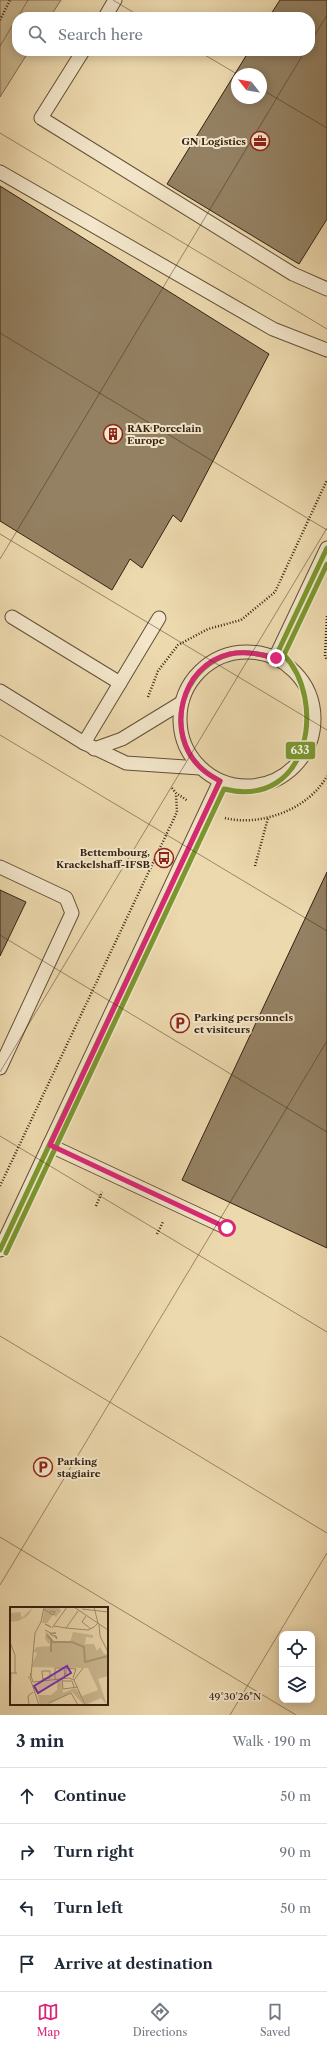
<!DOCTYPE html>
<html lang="en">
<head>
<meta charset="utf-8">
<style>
	:root { --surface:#fff; --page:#f2f2f3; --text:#1f2937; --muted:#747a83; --line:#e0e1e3; --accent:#db2777 }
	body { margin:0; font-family:"Libre Caslon Text",serif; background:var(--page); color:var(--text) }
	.controls { position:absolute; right:12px; bottom:12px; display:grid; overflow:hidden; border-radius:8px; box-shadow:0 2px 10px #0003 }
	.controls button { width:36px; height:36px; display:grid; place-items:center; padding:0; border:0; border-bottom:1px solid var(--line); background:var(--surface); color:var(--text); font:20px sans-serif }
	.compass { position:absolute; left:231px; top:68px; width:36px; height:36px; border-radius:50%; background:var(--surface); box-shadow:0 2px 10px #0003; rotate:301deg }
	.stop { position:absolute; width:12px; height:12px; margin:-9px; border:3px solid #db2777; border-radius:50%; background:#fff }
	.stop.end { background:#db2777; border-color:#fff; box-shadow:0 1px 4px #0008 }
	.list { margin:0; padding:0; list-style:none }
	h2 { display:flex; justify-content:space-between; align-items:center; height:52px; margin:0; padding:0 16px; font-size:17px }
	h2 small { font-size:13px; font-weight:400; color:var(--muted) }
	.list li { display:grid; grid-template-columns:26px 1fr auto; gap:12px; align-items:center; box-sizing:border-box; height:56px; padding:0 16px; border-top:1px solid var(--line) }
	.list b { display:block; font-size:15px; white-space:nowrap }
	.list em { font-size:13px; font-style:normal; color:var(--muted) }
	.icon { flex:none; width:22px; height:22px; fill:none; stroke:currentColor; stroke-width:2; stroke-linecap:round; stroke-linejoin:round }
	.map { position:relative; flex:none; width:327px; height:1715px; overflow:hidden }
	.search { position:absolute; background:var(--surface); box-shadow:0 2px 10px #0003; left:12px; right:12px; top:12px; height:44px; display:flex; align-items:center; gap:10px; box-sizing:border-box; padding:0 14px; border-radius:16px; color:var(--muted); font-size:15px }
	.sheet { height:276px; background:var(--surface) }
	nav { display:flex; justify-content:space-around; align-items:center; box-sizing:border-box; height:56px; border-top:1px solid var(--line); background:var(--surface); font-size:11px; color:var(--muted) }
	nav a { display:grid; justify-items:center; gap:2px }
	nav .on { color:var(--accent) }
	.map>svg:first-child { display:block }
	.green { fill:#cdba93; stroke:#806e52 }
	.building { fill:#948163; stroke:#332212; fill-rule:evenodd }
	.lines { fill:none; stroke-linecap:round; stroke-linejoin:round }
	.service-casing { stroke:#625039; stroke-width:15 }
	.path { stroke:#332212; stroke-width:2.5; stroke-dasharray:1 2; stroke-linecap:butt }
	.service { stroke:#f3e6ca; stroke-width:13 }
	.bus-1-casing { stroke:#f3e6ca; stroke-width:8 }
	.bus-2-casing { stroke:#f3e6ca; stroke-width:8 }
	.bus-1 { stroke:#7b982f; stroke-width:5 }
	.bus-2 { stroke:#7b982f; stroke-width:5 }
	.route { stroke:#db2777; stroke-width:5 }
	.ticks { fill:none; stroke:#332212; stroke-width:1; stroke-opacity:0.45 }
	.labels { text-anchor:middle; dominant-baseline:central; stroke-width:4; stroke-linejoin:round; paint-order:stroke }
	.poi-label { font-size:10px; font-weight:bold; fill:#332212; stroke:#f3e6ca; text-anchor:start }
	.inset-river { fill:none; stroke:#ae9b79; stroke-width:2 }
	.inset-road { fill:none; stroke:#a39070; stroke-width:1 }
	.view { fill:#7b2cbf; fill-opacity:0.15; stroke:#7b2cbf; stroke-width:2 }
	.inset-edge { fill:none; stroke:#332212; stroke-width:2 }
	.ticks-label { font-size:10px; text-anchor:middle; fill:#332212; stroke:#f3e6ca; stroke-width:4; stroke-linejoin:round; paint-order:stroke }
	.line-badge { stroke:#f3e6ca; stroke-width:1.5 }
	.badge-label { font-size:11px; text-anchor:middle; font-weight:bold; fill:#fff }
</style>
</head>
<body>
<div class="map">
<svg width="327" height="1715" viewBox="0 0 327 1715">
	<rect width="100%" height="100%" fill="#edd9ae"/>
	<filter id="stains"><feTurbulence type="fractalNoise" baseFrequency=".005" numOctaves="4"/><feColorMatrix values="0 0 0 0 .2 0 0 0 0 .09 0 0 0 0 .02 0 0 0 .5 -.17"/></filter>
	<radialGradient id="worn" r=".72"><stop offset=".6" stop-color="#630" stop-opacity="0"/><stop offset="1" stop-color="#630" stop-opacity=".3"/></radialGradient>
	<path class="green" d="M0,0H61L50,17H17V51H29L0,97Z"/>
	<g class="building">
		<path d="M280,0H327V219L299,264L167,184L249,51H310V17H269ZM237,74H261V98H237Z"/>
		<path d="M0,186L269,354L181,522L173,515L142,568L130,559L112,590L0,521Z"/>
		<path d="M327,872V1248L182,1180Z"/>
		<path d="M0,890L26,902L0,956Z"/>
	</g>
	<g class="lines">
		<defs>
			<g id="service">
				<path d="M105,17L115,0"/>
				<path d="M83,51L41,118L293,274L327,289"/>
				<path d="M0,172L273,329L327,350"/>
				<path d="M12,617L120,683"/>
				<circle cx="247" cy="719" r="67"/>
				<path d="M275,658L327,548"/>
				<path d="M0,691L84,743L126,763L200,768"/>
				<path d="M84,743L159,618"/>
				<path d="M94,749L122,739L181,703"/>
				<path d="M0,867L66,898L72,913L0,1068"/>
				<path d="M49,1145L227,1228"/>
				<path d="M0,1250L220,781"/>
			</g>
		</defs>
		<use href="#service" class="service-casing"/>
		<g class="path">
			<path d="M0,20L10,0"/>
			<path d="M327,616L325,656L327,660"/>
			<path d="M148,697L158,671L178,645L208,629L241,620L275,592L327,480"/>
			<path d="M172,788L176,793L188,801"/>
			<path d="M225,818C261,827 309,809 327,776"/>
			<path d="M255,866L268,818"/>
			<path d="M0,1186L177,812L176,794"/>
			<path d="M96,1206L102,1192"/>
			<path d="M157,1234L163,1222"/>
		</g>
		<use href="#service" class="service"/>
		<defs>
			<path id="bus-1" d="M0,1250L220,781C207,774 196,766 189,753C168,715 189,665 230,654C244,650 261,654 275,658L327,548"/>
			<path id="bus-2" d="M6,1253L224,789C310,810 327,700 284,655L327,564"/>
		</defs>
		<use href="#bus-1" class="bus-1-casing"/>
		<use href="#bus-2" class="bus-2-casing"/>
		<use href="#bus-1" class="bus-1"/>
		<use href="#bus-2" class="bus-2"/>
	</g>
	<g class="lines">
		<path class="route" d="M227,1228L50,1145L220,781C213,777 205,773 200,767C165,733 180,665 230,654C246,651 260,654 276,658"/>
	</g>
	<path class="ticks" d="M113,0L141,17M18,17L28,0M310,43L327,15M0,46L17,18M198,51L237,74M261,89L327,128M0,133L327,329M0,333L327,530M0,534L327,730M0,559L305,51M0,735L327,931M0,935L327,1132M0,1072L327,528M0,1136L327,1332M0,1336L327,1533M0,1537L296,1715M0,1585L327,1041M230,1715L327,1553"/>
	<defs>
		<symbol id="office-ring" viewBox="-11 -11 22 22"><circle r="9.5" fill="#f3e6ca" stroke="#8f2418" stroke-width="1.5"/><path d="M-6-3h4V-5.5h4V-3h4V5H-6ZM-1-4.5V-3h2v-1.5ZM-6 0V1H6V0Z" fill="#8f2418"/></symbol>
		<symbol id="building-ring" viewBox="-11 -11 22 22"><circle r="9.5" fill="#f3e6ca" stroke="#8f2418" stroke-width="1.5"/><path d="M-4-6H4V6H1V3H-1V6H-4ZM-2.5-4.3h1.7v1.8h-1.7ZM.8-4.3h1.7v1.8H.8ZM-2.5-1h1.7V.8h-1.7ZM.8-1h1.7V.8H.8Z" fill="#8f2418"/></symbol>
		<symbol id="bus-ring" viewBox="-11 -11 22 22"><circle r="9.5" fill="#f3e6ca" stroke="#8f2418" stroke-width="1.5"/><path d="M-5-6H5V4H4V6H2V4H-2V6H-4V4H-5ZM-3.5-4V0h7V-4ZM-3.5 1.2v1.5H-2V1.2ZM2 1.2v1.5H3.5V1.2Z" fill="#8f2418"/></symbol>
		<symbol id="parking-ring" viewBox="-11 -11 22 22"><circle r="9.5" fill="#f3e6ca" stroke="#8f2418" stroke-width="1.5"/><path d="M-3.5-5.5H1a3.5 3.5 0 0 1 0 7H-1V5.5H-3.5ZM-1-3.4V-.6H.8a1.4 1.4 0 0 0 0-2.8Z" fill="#8f2418"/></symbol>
	</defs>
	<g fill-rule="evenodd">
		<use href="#office-ring" x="249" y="130" width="22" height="22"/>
		<use href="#building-ring" x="102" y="423" width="22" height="22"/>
		<use href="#bus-ring" x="153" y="847" width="22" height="22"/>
		<use href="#parking-ring" x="169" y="1012" width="22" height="22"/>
		<use href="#parking-ring" x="32" y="1456" width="22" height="22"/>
	</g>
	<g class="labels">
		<g class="poi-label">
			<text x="246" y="141" text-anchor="end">GN Logistics</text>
			<text x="127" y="428">RAK Porcelain<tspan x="127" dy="12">Europe</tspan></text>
			<text x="150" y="852" text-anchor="end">Bettembourg,<tspan x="150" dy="12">Krackelshaff-IFSB</tspan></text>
			<text x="194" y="1017">Parking personnels<tspan x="194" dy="12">et visiteurs</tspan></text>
			<text x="57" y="1461">Parking<tspan x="57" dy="12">stagiaire</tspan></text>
		</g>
	</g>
	<g transform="translate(10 1607)">
		<rect width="98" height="98" fill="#edd9ae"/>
		<path d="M23,0L19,7L16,10L8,14L0,15V6L10,5L12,11ZM35,0H48L51,3L49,7L45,5L48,7L46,10L43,8L37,16H32ZM36,24L44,35H60L63,25L83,28V31L76,30L75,37H84L87,44L90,40L94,47L98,46L95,48H98V69L88,72L97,98L91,91L75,98L72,89L88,83L78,61L21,60L27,46L23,44L27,40L41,39V32L39,37L35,32ZM51,73L53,86L65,81L70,86L74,98L62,85L37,98H30L28,88H41L47,83V75Z" fill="#cdba93"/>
		<path class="inset-river" d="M37,28L43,35H62L74,40L75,55L98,49M41,45V31"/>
		<path class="inset-road" d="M64,0L98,23M34,2L43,8L45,5L40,4M72,2L98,5M76,9L72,15L81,22M35,17L41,20L35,17M89,17L90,29L98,45M44,19L56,21L68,4M42,21L57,0M56,21L78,23L84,20L88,16L84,0M35,23L39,25L41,27L46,26H40L41,28L46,29L47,32L43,28M0,35L5,48V66M20,66L23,75L59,71L64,73L75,98M56,68V61L66,62L63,71M18,71L21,69L25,26L31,15L34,0M20,71L29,98M33,72L40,71V64H32V65L33,74M45,72V61H54L55,72M52,72L53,82L68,80M64,73L73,61M52,74H62L64,80M39,96L61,86L68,98M0,97L1,66H7M19,98L18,89L23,85"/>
		<path class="view" d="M57,59L61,66L28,86L24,79Z"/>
		<rect width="98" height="98" class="inset-edge"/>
	</g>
	<g class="ticks-label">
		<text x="235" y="1700">49°30'26"N</text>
	</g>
	<rect class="line-badge" x="285" y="741" width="31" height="19" rx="4" fill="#7b982f"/>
	<g class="badge-label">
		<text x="300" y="754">633</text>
	</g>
	<rect width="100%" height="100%" filter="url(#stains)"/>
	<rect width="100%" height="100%" fill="url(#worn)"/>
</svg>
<div class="controls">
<button><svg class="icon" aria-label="locate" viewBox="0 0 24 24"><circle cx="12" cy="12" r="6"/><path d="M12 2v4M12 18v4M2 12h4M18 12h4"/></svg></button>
<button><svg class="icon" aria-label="layers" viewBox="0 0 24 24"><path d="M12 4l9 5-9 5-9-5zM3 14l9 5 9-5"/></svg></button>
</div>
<svg class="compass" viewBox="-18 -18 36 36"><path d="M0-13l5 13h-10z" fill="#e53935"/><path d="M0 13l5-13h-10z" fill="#747a83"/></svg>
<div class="stop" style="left:227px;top:1228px"></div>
<div class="stop end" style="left:276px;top:658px"></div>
<div class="search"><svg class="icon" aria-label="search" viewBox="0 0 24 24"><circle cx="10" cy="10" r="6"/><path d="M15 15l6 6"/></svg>Search here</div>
</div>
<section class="sheet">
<h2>3 min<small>Walk · 190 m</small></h2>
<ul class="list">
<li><svg class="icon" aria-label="ahead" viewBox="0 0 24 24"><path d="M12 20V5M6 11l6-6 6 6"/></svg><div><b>Continue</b></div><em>50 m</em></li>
<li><svg class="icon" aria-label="right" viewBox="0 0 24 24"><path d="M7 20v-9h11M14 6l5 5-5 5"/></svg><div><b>Turn right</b></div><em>90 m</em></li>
<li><svg class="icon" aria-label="left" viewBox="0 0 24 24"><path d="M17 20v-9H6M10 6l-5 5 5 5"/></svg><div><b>Turn left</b></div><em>50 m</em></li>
<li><svg class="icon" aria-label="arrive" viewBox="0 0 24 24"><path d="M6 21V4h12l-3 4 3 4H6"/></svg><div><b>Arrive at destination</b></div></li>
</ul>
</section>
<nav>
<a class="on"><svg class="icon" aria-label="map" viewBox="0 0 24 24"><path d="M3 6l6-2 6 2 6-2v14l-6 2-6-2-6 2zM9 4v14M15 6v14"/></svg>Map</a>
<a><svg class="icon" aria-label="directions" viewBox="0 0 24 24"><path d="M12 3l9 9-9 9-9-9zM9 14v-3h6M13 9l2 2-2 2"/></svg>Directions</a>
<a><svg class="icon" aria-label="saved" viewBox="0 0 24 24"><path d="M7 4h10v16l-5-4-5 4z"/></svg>Saved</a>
</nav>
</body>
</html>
